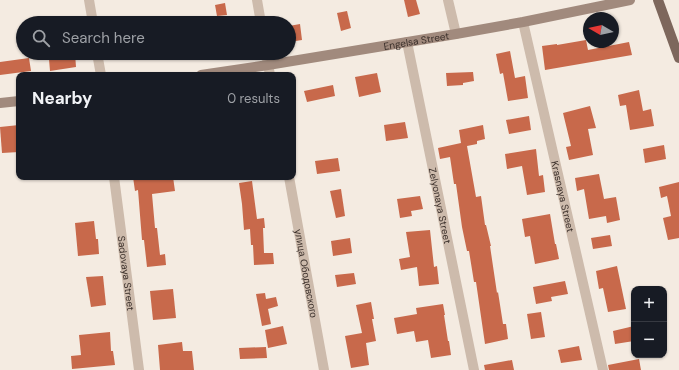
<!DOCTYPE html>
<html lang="en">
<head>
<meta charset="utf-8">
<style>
	:root { --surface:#171b24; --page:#242831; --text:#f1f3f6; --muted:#9ea1a6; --line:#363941 }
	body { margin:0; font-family:"DM Sans",sans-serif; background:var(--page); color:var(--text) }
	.controls { position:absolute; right:12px; bottom:12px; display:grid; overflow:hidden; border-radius:8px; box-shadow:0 1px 3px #0004 }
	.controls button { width:36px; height:36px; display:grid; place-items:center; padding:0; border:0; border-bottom:1px solid var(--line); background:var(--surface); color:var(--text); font:20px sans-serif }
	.compass { position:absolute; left:583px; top:12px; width:36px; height:36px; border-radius:50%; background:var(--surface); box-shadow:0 1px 3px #0004; rotate:279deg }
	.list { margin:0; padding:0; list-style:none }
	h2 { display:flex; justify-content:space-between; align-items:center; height:52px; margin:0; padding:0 16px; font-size:17px }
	h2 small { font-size:13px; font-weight:400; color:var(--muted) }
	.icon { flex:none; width:22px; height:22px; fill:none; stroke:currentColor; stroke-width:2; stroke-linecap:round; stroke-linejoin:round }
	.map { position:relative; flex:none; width:679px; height:370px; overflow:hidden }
	.search { position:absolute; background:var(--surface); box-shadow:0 1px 3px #0004; left:16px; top:16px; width:280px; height:44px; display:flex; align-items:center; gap:10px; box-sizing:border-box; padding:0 14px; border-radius:22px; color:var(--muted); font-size:15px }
	.panel { position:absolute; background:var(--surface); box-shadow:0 1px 3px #0004; left:16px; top:72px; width:280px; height:108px; border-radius:8px }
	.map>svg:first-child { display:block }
	.building { fill:#c8694b }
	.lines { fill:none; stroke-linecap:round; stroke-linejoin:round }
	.street { stroke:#cdbbac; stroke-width:10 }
	.secondary { stroke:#a18a7d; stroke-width:10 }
	.primary { stroke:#7d675c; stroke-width:10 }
	.labels { text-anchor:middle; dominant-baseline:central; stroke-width:3; stroke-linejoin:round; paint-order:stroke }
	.street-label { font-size:10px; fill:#3b302b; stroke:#fbf5ee }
</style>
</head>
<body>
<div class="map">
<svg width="679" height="370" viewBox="0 0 679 370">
	<rect width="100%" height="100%" fill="#f4ebe1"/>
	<g class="building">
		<path d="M404,0H416L420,14L408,17Z"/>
		<path d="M225,3L227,15L217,16L215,5Z"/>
		<path d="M347,11L351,28L341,31L337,13Z"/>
		<path d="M300,24L302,40L289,42V26Z"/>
		<path d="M586,40L588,50L629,42L632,55L545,70L542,46L557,44V45Z"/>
		<path d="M510,51L515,78L525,76L528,98L508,101L503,73L500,74L496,54Z"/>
		<path d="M75,53L76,67L50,71L49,59L64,57L63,55Z"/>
		<path d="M29,58L31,71L0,75V62Z"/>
		<path d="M473,72L474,81L463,83V85L447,86L446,73Z"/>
		<path d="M377,73L381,92L359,97L355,77Z"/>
		<path d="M333,85L335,96L307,102L304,91Z"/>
		<path d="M639,90L643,111L651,109L654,126L630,130L626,105L620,106L618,95Z"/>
		<path d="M590,106L596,128L588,129L593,155L569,160L566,147L571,146L563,113Z"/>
		<path d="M529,116L531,130L509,134L506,120Z"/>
		<path d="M405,122L408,138L386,141L384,125Z"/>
		<path d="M19,125V152L2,153L0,127Z"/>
		<path d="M483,125L485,139L477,141V144L467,146L476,197L481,196L485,225H486L491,246H490L497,293L498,292L503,324H506L508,339L485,344L476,282H474L469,251H467L462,227L456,184H454L450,157L440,159L438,148L461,143L459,130Z"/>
		<path d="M664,145L666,159L645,163L643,149Z"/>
		<path d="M536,149L539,176L543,175L545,192L527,195L522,166L507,169L505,154Z"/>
		<path d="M338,158L340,171L317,174L315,161Z"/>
		<path d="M599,174L604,199L616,197L620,220L607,223L606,216L589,219L584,189L577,191L575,178Z"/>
		<path d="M133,177H173L175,191L152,194L155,228H157L160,255L165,254L166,265L147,267L144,240H142L138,190L135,191Z"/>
		<path d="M252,181L257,219L264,218L265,228H263L264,253H273L274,264L254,265L253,245H251L250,229L244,230L242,204L239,183Z"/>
		<path d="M679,182V238L668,240L663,218L671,216L667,196L661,198L659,187Z"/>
		<path d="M341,189L345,216L336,218L330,191Z"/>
		<path d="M420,196L423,209L411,211L412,216L400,218L397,199Z"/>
		<path d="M550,214L555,244H556L559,259L535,264L530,236L525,237L522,219Z"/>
		<path d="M94,221L96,239H98L99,254L78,256L75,223Z"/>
		<path d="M430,230L434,267L437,266L439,284L419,286L417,267L401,270L399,259L410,257L406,232Z"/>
		<path d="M610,235L612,246L593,249L591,238Z"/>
		<path d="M350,238L352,253L333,256L331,241Z"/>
		<path d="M617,266L626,309L608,312L603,288L599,289L596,271Z"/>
		<path d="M354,273L356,284L337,287L335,275Z"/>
		<path d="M103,276L106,305L91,307L86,277Z"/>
		<path d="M565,281L568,294L551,297L552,301L536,304L533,287Z"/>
		<path d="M173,289L176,318L153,320L150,291Z"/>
		<path d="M265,293L266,299L276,297L278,306L268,309L271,324L262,326L256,294Z"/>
		<path d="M371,302L374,319H372L376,341L366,343L369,365L351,368L345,336L362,333L356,305Z"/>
		<path d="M443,304L445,315H444L448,341H449L451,355L431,358L428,340L416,342L414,331L397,334L394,318L417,314L416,308Z"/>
		<path d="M541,312L545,337L531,339L527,314Z"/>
		<path d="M283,326L287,344L268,348L265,330Z"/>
		<path d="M634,326V341L615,344L613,331Z"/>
		<path d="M110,332L111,351H113L115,365L72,369L71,356L81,355L79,335Z"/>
		<path d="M182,342L183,351H192L194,370H160L158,345Z"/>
		<path d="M579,346L582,360L561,363L558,350Z"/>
		<path d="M266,347L267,358L240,359L239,348Z"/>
		<path d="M639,359L641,370H609L608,365Z"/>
		<path d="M512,360L514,370H485L484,365Z"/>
	</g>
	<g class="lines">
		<g class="street">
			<path d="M89,0L93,23"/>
			<path d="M257,0L261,23"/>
			<path d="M448,0L456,34"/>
			<path id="s1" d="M523,22L603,370"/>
			<path id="s2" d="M407,42L474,370"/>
			<path d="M97,53L101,75"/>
			<path d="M266,53L270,75"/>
			<path id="s3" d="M114,177L139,370"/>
			<path id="s4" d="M289,177L324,370"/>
		</g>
		<g class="secondary">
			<path id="s5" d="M201,75L268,65L456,34L523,22L630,0"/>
			<path d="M0,103L19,101"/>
		</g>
		<path class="primary" d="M658,0L679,58"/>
	</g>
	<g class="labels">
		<g class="street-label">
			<text stroke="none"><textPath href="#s5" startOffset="218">Engelsa Street</textPath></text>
			<text stroke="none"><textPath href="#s1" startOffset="179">Krasnaya Street</textPath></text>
			<text stroke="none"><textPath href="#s2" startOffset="167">Zelyonaya Street</textPath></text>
			<text stroke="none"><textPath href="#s3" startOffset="97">Sadovaya Street</textPath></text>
			<text stroke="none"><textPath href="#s4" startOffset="98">улица Ободовского</textPath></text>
		</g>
	</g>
</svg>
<div class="controls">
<button>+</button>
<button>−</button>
</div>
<svg class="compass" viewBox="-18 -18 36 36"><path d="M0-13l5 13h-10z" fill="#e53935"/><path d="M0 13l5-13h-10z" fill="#9ea1a6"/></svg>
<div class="search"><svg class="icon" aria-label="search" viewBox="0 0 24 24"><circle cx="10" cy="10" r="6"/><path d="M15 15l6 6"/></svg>Search here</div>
<section class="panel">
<h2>Nearby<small>0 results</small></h2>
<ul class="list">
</ul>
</section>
</div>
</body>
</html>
